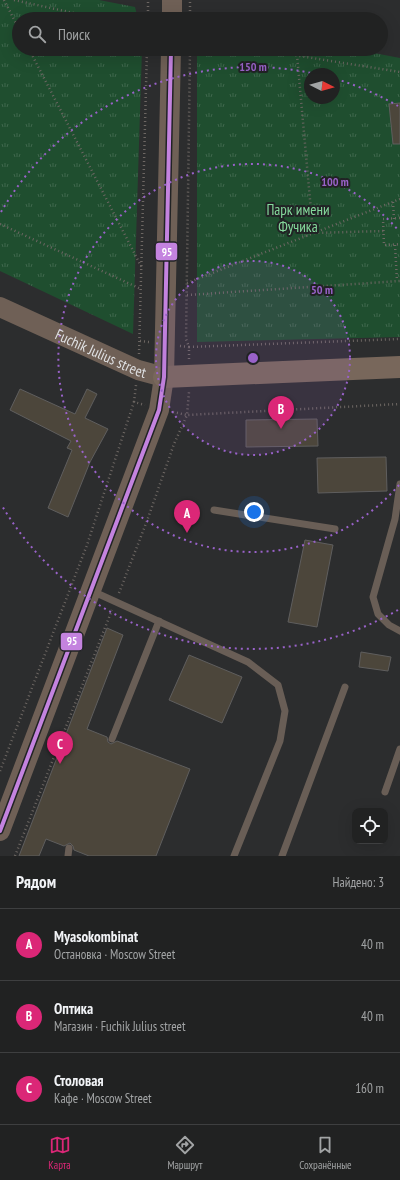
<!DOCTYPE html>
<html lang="ru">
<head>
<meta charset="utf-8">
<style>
	:root { --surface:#212222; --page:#2d2f2f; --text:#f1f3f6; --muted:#a2a4a5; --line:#3e3f40; --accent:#db2777 }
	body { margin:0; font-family:"PT Sans Narrow",sans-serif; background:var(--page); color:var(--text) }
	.controls { position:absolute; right:12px; bottom:12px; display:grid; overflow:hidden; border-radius:8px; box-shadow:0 4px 16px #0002 }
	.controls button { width:36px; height:36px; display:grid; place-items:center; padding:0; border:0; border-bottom:1px solid var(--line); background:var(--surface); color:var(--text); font:20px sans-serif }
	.compass { position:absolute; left:304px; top:68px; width:36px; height:36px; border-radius:50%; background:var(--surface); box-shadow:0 4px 16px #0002; rotate:96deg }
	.you { position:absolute; left:254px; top:512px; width:14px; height:14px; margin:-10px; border:3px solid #fff; border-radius:50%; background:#1a73e8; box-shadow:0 0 0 6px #1a73e833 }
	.badge { display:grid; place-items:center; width:26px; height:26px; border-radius:50%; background:var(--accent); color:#fff; font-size:13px; font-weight:700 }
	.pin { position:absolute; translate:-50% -33px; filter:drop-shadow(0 1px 2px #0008) }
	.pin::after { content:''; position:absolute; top:21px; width:14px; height:12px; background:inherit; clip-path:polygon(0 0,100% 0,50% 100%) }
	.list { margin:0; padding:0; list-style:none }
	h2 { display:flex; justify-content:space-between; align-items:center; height:52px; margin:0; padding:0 16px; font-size:17px }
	h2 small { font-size:13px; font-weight:400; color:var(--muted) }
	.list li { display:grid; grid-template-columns:26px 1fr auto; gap:12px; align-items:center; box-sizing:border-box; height:72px; padding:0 16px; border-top:1px solid var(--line) }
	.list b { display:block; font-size:15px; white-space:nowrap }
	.list p { margin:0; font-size:13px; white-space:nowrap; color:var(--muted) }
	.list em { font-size:13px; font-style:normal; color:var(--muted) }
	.icon { flex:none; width:22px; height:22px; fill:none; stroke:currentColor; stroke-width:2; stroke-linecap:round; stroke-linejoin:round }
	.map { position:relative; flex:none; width:400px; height:856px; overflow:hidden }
	.search { position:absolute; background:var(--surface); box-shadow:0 4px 16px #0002; left:12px; right:12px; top:12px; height:44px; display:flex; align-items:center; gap:10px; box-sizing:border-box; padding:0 14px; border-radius:22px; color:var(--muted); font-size:15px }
	.sheet { height:268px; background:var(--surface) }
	nav { display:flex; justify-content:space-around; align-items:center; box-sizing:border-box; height:56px; border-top:1px solid var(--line); background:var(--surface); font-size:11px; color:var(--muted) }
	nav a { display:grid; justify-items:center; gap:2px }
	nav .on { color:var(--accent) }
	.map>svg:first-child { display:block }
	.park { fill:url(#park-tufts); fill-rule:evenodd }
	.building { fill:#4c463b; stroke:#5f5e5e }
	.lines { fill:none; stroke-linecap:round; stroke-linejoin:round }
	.path { stroke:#6d6763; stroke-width:2.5; stroke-dasharray:1 3; stroke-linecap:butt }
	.lane { stroke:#695e56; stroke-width:7 }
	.secondary { stroke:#6f6056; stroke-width:20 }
	.primary { stroke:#78675b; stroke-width:22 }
	.bus-1-casing { stroke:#212325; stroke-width:7 }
	.bus-1 { stroke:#c483df; stroke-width:4 }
	.ring { fill:none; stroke:#9962c9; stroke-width:2; stroke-dasharray:2 4 }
	.labels { text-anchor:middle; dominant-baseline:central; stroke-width:4; stroke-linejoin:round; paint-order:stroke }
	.park-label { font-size:15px; fill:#85da9c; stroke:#212325 }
	.street-label { font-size:15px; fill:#dedfe1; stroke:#212325 }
	.centre { fill:#9962c9; stroke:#212325; stroke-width:2 }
	.ring-label { font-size:12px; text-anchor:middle; font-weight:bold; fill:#9962c9; stroke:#212325; stroke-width:4; stroke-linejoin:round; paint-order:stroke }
	.line-badge { stroke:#212325; stroke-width:1.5 }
	.badge-label { font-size:11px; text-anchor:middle; font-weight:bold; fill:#fff }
</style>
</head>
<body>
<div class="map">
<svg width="400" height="856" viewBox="0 0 400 856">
	<defs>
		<pattern id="park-tufts" width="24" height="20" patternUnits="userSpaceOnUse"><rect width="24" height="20" fill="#1f4e2f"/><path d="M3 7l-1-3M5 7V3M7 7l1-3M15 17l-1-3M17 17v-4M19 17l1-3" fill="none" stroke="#3f674d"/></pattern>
	</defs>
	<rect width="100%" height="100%" fill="#2c2d2e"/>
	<g class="park">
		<path d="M0,0H99L135,7L138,19H19V49H142L133,334L0,271Z"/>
		<path d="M197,49H353L400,58V337L197,342ZM310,74H334V98H310Z"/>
	</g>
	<g class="building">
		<path d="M400,103V144H393L389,104Z"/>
		<path d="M20,389L75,414L87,389L97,394L85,418L108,429L90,462L68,517L48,508L72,450L67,448L71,441L10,410Z"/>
		<path d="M317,419L318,446L246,447V420Z"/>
		<path d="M386,457L387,491L318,493L317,458Z"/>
		<path d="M305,540L333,545L317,627L288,622Z"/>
		<path d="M107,628L123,635L87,729L107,737L108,742L111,744L117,741L190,769L156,856H89L74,850L73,846L70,843L64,846L46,839L39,856H19Z"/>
		<path d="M361,652L391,657L388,671L359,667Z"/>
		<path d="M189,655L242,677L222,723L169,700Z"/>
	</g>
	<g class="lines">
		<g class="path">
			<path d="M4,0L19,29"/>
			<path d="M14,0L101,19"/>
			<path d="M148,19V0"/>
			<path d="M190,19V0"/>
			<path d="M29,49L142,268"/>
			<path d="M256,49L400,72"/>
			<path d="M297,55L313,233L384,231"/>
			<path d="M393,202L394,219"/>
			<path d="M400,218L383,219L384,245L400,244"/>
			<path d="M0,224L141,289"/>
			<path d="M395,245L397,281"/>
			<path d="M187,283L400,199"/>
			<path d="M187,295L400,281"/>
			<path d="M140,341L149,342"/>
			<path d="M180,346L189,347L186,339L190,49"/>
			<path d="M139,354L147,49"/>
			<path d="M189,359V347L400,339"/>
			<path d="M134,402L136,385"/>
			<path d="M173,412L187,415L189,392"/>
			<path d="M119,593L147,521L174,444L187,415L400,404"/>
			<path d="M0,771L87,545L134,402L145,405"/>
			<path d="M15,856L112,610"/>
		</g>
		<g class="lane">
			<path d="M400,484L395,519L373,597L378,614L389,625L400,631"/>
			<path d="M214,510L335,529"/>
			<path d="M92,591L248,662L278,685L285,711L280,741L234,856"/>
			<path d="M112,739L159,621"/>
			<path d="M385,792L400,749"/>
			<path d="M68,856L69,848"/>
			<path d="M282,856L345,687"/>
		</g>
		<g class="secondary">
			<path d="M172,19V0"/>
			<path id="s1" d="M0,307L138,370L164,377"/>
			<path d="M0,831L159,410L164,377L171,49"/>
		</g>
		<path class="primary" d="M164,377L400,367"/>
		<defs>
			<path id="bus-1" d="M0,831L159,410L164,377L171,49"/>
		</defs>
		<use href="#bus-1" class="bus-1-casing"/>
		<use href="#bus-1" class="bus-1"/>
	</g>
	<circle cx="253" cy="358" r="97" fill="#9962c9" fill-opacity=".12"/>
	<g class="ring">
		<circle cx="253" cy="358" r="97"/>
		<path d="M399 485A194 194 0 1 1 399 231"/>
		<path d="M398 610A291 291 0 0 1 1 504M1 212A291 291 0 0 1 316 74M336 79A291 291 0 0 1 398 106"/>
	</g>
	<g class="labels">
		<g class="park-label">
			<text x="298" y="209">Парк имени<tspan x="298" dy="17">Фучика</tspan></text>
		</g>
		<g class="street-label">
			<text stroke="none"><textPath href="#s1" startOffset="111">Fuchik Julius street</textPath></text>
		</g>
	</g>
	<circle cx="253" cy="358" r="6" class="centre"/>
	<g class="ring-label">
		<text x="253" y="71">150 m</text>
		<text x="335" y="186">100 m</text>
		<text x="322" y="294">50 m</text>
	</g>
	<g class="line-badge">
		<rect x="155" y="242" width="23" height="19" rx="4" fill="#c483df"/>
		<rect x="60" y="632" width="23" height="19" rx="4" fill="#c483df"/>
	</g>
	<g class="badge-label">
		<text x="167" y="256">95</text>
		<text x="72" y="645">95</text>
	</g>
</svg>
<div class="controls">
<button><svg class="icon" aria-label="locate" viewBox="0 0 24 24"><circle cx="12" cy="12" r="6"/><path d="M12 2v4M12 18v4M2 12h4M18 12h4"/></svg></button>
</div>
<svg class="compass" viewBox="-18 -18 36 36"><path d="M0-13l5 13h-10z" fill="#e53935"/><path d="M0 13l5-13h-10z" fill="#a2a4a5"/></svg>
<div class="you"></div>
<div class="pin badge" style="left:187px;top:533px">A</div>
<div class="pin badge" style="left:281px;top:429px">B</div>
<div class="pin badge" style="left:60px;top:764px">C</div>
<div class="search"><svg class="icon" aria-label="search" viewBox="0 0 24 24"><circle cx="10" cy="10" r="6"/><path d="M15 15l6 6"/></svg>Поиск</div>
</div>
<section class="sheet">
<h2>Рядом<small>Найдено: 3</small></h2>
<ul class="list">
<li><span class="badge">A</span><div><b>Myasokombinat</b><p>Остановка · Moscow Street</p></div><em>40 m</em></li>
<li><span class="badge">B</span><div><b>Оптика</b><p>Магазин · Fuchik Julius street</p></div><em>40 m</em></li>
<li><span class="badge">C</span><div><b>Столовая</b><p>Кафе · Moscow Street</p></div><em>160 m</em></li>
</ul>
</section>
<nav>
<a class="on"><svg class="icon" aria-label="map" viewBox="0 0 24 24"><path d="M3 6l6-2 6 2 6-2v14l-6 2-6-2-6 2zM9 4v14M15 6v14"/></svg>Карта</a>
<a><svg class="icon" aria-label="directions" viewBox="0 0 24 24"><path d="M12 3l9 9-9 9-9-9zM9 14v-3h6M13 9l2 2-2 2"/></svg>Маршрут</a>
<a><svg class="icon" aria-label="saved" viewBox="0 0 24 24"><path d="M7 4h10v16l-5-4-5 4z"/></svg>Сохранённые</a>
</nav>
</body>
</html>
